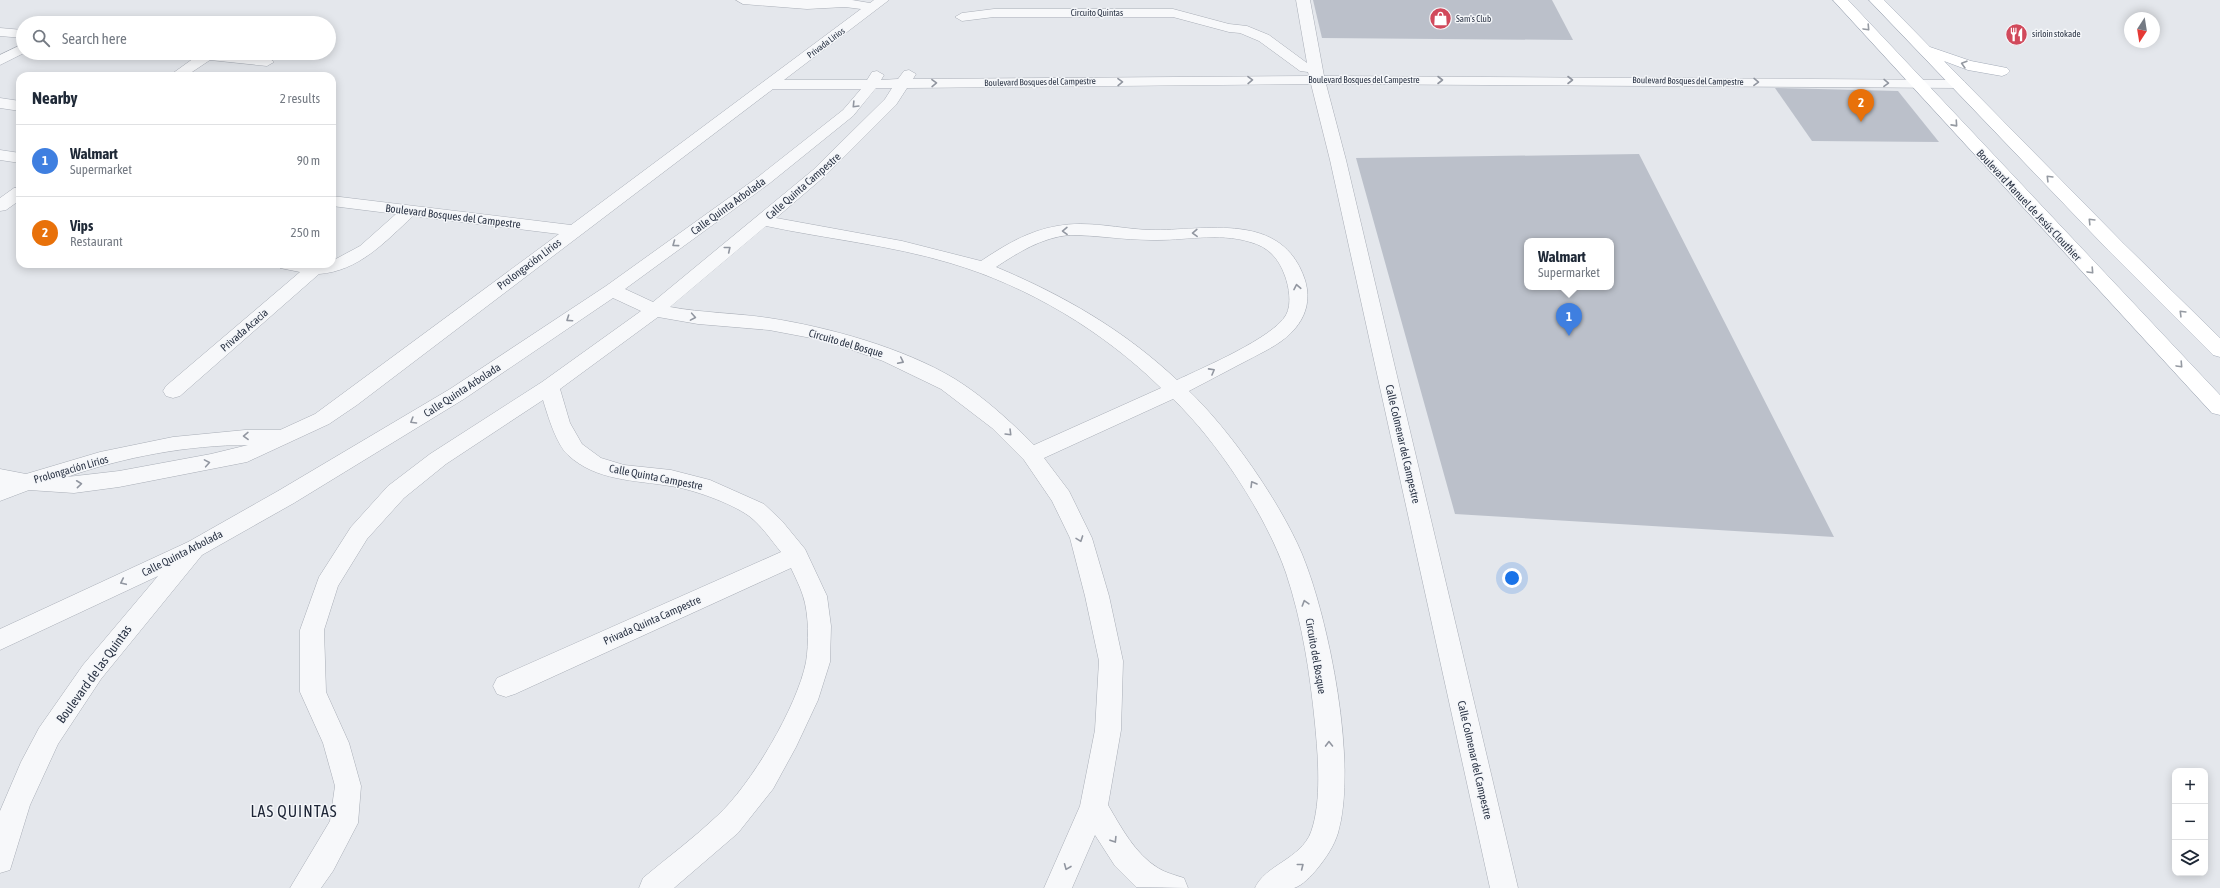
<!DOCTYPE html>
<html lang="en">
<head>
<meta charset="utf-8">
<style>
	:root { --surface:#fff; --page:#f2f2f3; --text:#1f2937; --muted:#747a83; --line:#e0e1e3; --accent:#d93025 }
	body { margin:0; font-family:"Asap Condensed",sans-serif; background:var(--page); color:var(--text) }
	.controls { position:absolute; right:12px; bottom:12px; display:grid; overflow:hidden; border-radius:8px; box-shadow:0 2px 10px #0003 }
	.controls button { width:36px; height:36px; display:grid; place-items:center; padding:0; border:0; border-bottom:1px solid var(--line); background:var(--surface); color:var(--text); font:20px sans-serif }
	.compass { position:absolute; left:2124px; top:12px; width:36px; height:36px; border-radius:50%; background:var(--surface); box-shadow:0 2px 10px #0003; rotate:192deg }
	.you { position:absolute; left:1512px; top:578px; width:14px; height:14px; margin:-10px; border:3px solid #fff; border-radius:50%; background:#1a73e8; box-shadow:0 0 0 6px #1a73e833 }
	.badge { display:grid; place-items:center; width:26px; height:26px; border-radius:50%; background:var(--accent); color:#fff; font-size:13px; font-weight:700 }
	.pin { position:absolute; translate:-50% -33px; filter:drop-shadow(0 1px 2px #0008) }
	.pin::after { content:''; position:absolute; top:21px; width:14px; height:12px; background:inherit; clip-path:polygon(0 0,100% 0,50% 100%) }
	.popup { position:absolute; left:1524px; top:238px; width:90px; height:52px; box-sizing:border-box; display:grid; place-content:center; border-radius:8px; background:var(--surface); filter:drop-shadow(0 1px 3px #0005); font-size:13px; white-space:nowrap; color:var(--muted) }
	.popup b { font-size:15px; color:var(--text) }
	.popup::after { content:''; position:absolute; left:50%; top:100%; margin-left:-8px; border:8px solid transparent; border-top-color:var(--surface) }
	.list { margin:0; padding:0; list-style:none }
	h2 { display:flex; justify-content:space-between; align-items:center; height:52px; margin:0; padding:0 16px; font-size:17px }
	h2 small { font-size:13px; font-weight:400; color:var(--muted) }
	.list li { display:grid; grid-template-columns:26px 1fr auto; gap:12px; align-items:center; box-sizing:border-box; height:72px; padding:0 16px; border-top:1px solid var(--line) }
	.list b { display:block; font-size:15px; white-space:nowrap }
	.list p { margin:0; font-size:13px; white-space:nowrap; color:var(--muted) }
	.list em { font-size:13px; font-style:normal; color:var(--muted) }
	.icon { flex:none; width:22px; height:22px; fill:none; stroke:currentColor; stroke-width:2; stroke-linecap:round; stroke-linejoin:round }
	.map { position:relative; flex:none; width:2220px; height:888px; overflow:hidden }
	.search { position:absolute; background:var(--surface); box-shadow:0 2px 10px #0003; left:16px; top:16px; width:320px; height:44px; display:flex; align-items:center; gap:10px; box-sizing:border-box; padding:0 14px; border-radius:22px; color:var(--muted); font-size:15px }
	.panel { position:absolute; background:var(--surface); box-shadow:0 2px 10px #0003; left:16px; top:72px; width:320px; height:196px; border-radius:12px }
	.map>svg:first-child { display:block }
	.building { fill:#bbc0ca; fill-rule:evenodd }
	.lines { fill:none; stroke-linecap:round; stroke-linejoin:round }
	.minor-casing { stroke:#a9aeb7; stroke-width:1 }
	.primary-casing { stroke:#a3abb8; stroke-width:1 }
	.minor { fill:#f7f8fa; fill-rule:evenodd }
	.primary { fill:#fff; fill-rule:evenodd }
	.oneway { stroke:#959aa2 }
	.oneway2 { stroke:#9196a0 }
	.labels { text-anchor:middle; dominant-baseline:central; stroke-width:3; stroke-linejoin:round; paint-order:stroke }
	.far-street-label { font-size:9px; fill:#2b3445; stroke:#f4f6f9 }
	.far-poi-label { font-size:9px; fill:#2b3445; stroke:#f4f6f9; text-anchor:start }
	.street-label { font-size:11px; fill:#2b3445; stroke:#f4f6f9 }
	.near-street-label { font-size:13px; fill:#2b3445; stroke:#f4f6f9 }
	.near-quarter-label { font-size:16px; letter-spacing:1px; fill:#1d2536; stroke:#f4f6f9 }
</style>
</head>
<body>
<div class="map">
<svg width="2220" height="888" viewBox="0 0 2220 888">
	<rect width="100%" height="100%" fill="#e4e7ec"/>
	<g class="building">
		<path d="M1313,0H1552L1573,40L1322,38Z"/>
		<path d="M1775,88L1898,91L1939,142L1812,141Z"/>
		<path d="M1639,154L1834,537L1455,514L1356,158ZM1527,241H1611V287H1527Z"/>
	</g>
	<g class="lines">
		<defs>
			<g id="minor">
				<path d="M736,0H852L870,3L874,0H889L784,80H867L872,72L877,71L884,75L881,80L898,79L904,71L909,70L916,74L913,79L1309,76L1308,72L1300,71L1259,41L1240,33L1229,32L1173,17H994L962,21L955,17L962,13L994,9H1173L1229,24L1247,26L1269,35L1307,63L1296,0H1310L1324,76L1959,80L1964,81L1966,84L1964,87L1959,88L1326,84L1346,160L1518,888H1490L1330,160L1311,84L907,88L896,105L825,176L776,218L902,241L981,261C1005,245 1028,231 1057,226C1088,220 1120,229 1150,230C1206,231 1282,210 1305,280C1311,300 1306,318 1291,333C1279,345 1263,352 1248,360C1228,370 1209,381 1189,391C1230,430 1280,502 1302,554C1329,619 1358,765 1338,833C1334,846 1326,858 1317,869C1312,875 1302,886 1294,888C1283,888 1266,888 1255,888C1265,865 1301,859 1311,832C1322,801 1318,756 1315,724C1310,673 1302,621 1286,573C1266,515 1217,441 1173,399L1044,458L1069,491L1092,538L1109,596L1123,661L1121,730L1108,805C1121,827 1135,854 1158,868C1166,873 1175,875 1184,878L1188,888L1136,887L1115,866L1095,835L1072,888H1044L1080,806L1095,730L1099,661L1085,596L1070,538L1052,501L1024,460L992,428L941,389L883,361L827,341L769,330L698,324L658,317L560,389L570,423L582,444L601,458L624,465L671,470L710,480L764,504L782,521L805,549L827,596L831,626L830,662L818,700L796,747L773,789L738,833L674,888H639L643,878C668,857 694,838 717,816C751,785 797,707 806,662C809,643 809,614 803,596C800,586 795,577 791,568L515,694L506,697L497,694L493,686L497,678L781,552C771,540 762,526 749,516C731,503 692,489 670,486C634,480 596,481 568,455C556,444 548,416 543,400L446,464L404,498L367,539L338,586L324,630L326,692L349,743L361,786L358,823L333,871L321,888H290L330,821L335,786L323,743L300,692V630L319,577L351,527L388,486L430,454L542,382L641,311L613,298L464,399L294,503L202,555L101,679L58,744L30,805L10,870L0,873V811L21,762L39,728L83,665L158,576L0,650V629L188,542L278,491L450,389L606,286L758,177L843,110L861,89H773L357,405L329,424L247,462L119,487L74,493L29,490L0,501V469L26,474L100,452L173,437L245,430H280L315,414L559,234L413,216C385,242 359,271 319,274L180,396L173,398L166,396L163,391L166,386L300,272L280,268L277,264H332V261L360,246L396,214L332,206V196L571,225L861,9L845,7L807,9L743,4ZM876,88H892L885,99L813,170L653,302L625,289L770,183L853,116ZM766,226C827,239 890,245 950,263C1028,286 1103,331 1161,388L1034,445C1010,421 984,397 955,379C904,348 828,327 769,318C736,313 703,313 670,307ZM1069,235C1097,235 1123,240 1151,240C1183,241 1218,232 1250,242C1269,247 1279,259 1285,276C1289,287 1292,304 1286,315C1273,338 1202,368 1177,380C1124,330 1063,295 996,267C1019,252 1041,238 1069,235ZM248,445L211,454L119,471L67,477C124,457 188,445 248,445Z"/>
				<path d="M0,28L23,30V38L0,36Z"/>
				<path d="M23,44L24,53L0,65V55Z"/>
				<path d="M181,53C196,53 267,52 274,62L267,66L210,60L186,76H169L194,58L183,56Z"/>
				<path d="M0,98L20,101V111L0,108Z"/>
				<path d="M0,150L20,153V163L0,160Z"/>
				<path d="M20,187V200L6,210L0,211V198L14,188Z"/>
			</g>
			<g id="primary">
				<path d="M1833,0H1848L2220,395V415L2212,413Z"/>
				<path d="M1869,0H1884L1930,47L1971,61L2007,68L2010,71L2007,74L2002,76L1968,70L1944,61L2123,243L2220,338V357L2213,355L2109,251Z"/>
			</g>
		</defs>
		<use href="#minor" class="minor-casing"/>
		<use href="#primary" class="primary-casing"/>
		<use href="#minor" class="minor"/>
		<use href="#primary" class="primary"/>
	</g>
	<defs><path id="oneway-chevron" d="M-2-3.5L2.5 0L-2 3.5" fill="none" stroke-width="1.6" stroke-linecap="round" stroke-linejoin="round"/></defs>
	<g class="oneway">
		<use href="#oneway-chevron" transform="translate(1867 28) rotate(47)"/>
		<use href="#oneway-chevron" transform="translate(1964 64) rotate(-164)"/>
		<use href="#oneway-chevron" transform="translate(1955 124) rotate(48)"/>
		<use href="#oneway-chevron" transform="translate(2049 178) rotate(-135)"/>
		<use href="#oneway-chevron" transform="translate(2091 221) rotate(-134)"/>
		<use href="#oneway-chevron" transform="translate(2091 271) rotate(47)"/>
		<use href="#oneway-chevron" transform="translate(2182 313) rotate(-135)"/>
		<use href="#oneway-chevron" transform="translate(2180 365) rotate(47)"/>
	</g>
	<g class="oneway2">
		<use href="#oneway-chevron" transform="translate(1250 80) rotate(-1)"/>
		<use href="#oneway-chevron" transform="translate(1440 80)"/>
		<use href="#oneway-chevron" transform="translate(1570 80)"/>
		<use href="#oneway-chevron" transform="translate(1120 82) rotate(-1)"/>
		<use href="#oneway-chevron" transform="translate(1756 82) rotate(1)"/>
		<use href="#oneway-chevron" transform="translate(934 83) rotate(-1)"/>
		<use href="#oneway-chevron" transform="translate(1886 83) rotate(1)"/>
		<use href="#oneway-chevron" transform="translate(855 105) rotate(134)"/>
		<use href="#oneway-chevron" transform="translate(1065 231) rotate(179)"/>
		<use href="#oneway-chevron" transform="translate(1195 233) rotate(178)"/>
		<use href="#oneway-chevron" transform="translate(675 244) rotate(144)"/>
		<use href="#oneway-chevron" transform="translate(728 249) rotate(-39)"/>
		<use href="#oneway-chevron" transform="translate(1297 287) rotate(-101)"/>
		<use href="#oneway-chevron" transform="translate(693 317) rotate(10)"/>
		<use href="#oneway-chevron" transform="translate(569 319) rotate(146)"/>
		<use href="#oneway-chevron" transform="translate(901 361) rotate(26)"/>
		<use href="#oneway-chevron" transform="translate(1212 371) rotate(-29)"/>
		<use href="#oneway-chevron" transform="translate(413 421) rotate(149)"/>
		<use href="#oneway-chevron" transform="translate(1009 433) rotate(45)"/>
		<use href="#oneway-chevron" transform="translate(246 436) rotate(179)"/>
		<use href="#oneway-chevron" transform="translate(207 463) rotate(-10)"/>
		<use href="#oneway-chevron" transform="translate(79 484) rotate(-6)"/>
		<use href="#oneway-chevron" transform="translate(1253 484) rotate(-121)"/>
		<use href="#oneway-chevron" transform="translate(1080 539) rotate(70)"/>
		<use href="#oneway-chevron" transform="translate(123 582) rotate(155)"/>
		<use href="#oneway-chevron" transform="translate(1305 603) rotate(-107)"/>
		<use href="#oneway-chevron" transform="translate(1329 744) rotate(-91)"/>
		<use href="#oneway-chevron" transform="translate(1114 840) rotate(58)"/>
		<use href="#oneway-chevron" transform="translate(1301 866) rotate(-38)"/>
		<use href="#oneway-chevron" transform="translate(1067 867) rotate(112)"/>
	</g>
	<defs>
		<symbol id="shop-disc" viewBox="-11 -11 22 22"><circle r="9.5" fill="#d1495b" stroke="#f4f6f9"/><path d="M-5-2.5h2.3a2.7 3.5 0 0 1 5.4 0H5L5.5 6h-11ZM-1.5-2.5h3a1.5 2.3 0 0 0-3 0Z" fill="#fff"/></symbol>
		<symbol id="restaurant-disc" viewBox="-11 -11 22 22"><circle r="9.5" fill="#d1495b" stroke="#f4f6f9"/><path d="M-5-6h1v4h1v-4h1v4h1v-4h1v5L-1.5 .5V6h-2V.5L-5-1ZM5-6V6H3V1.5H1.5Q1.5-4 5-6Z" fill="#fff"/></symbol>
	</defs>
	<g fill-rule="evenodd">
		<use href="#shop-disc" x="1428" y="6" width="25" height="25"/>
		<use href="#restaurant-disc" x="2004" y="22" width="25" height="25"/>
	</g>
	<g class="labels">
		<g class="far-street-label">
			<text x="1097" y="13">Circuito Quintas</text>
			<text transform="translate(826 43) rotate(-37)">Privada Lirios</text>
			<text x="1364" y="80">Boulevard Bosques del Campestre</text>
			<text transform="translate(1688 81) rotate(1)">Boulevard Bosques del Campestre</text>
			<text transform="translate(1040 82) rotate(-1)">Boulevard Bosques del Campestre</text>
		</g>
		<g class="far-poi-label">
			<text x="1456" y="19">Sam's Club</text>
			<text x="2032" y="34">sirloin stokade</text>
		</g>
		<g class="street-label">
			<text transform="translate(803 186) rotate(-41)">Calle Quinta Campestre</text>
			<text transform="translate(2029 205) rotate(47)">Boulevard Manuel de Jesús Clouthier</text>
			<text transform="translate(728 206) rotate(-36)">Calle Quinta Arbolada</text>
			<text transform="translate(453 216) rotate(7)">Boulevard Bosques del Campestre</text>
			<text transform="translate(529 264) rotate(-37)">Prolongación Lirios</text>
			<text transform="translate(244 330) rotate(-41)">Privada Acacia</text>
			<text transform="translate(846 343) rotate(16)">Circuito del Bosque</text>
			<text transform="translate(462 390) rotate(-33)">Calle Quinta Arbolada</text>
			<text transform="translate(1403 444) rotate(77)">Calle Colmenar del Campestre</text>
			<text transform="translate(71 469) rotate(-16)">Prolongación Lirios</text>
			<text transform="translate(656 477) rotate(11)">Calle Quinta Campestre</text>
			<text transform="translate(182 553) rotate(-27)">Calle Quinta Arbolada</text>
			<text transform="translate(652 620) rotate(-24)">Privada Quinta Campestre</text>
			<text transform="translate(1316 656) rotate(80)">Circuito del Bosque</text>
			<text transform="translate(1475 760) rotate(77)">Calle Colmenar del Campestre</text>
		</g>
		<g class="near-street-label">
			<text transform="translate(94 674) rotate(-54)">Boulevard de las Quintas</text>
		</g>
		<g class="near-quarter-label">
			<text x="294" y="811">LAS QUINTAS</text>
		</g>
	</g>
</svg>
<div class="controls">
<button>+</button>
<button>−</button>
<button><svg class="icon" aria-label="layers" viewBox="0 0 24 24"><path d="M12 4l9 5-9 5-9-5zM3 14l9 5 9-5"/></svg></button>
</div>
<svg class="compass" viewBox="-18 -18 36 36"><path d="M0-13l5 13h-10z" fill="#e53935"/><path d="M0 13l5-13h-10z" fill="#747a83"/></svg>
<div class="you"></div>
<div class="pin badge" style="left:1569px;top:336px;background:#3f7fe0">1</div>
<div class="popup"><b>Walmart</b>Supermarket</div>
<div class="pin badge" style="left:1861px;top:122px;background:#e8710a">2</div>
<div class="search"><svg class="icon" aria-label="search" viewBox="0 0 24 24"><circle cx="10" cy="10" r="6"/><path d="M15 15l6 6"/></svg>Search here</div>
<section class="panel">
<h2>Nearby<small>2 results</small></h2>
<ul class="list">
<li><span class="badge" style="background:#3f7fe0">1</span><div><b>Walmart</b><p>Supermarket</p></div><em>90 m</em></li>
<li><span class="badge" style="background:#e8710a">2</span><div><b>Vips</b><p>Restaurant</p></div><em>250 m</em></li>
</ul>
</section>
</div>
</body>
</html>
